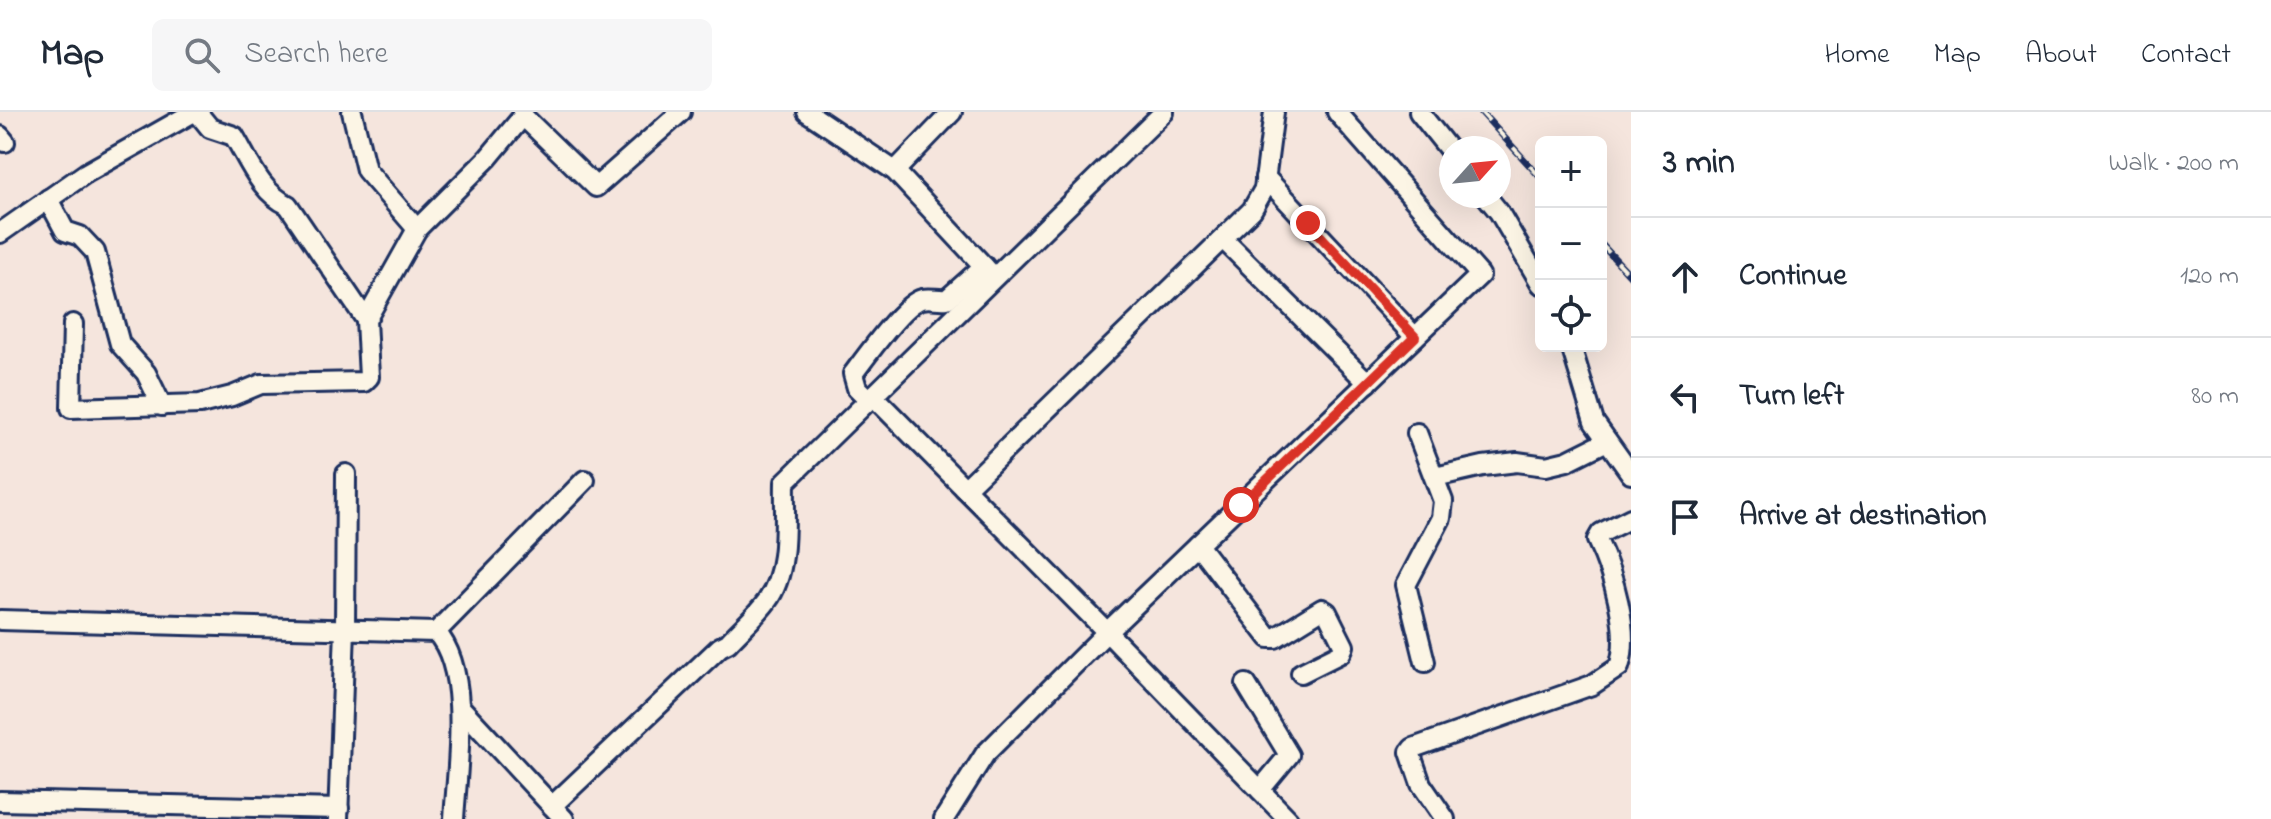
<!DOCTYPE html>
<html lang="en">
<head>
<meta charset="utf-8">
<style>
	:root { --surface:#fff; --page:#f6f6f7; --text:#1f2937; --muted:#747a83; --line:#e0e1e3 }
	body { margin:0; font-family:"Indie Flower",sans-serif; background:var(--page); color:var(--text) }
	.controls { position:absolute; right:24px; top:24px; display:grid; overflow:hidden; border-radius:12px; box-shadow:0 8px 32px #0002 }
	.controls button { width:72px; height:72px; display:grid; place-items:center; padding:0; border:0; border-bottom:2px solid var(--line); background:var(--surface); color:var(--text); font:40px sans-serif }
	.compass { position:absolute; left:1439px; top:24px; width:72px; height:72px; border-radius:50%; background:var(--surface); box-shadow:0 8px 32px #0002; rotate:63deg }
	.stop { position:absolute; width:24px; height:24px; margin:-18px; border:6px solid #d93025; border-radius:50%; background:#fff }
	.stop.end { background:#d93025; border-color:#fff; box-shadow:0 2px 8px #0008 }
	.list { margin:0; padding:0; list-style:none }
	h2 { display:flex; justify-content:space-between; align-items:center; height:104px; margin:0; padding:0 32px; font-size:34px }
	h2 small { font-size:26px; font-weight:400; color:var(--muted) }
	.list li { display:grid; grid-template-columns:52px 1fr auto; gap:24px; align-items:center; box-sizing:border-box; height:120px; padding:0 32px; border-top:2px solid var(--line) }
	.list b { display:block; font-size:30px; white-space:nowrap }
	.list em { font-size:26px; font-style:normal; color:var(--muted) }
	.icon { flex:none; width:44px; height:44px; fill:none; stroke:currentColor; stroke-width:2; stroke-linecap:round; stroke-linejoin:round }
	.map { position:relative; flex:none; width:1631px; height:707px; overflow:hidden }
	header { display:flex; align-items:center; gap:48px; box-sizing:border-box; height:112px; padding:0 40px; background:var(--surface); border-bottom:2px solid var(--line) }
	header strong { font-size:38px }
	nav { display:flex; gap:44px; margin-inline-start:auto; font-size:28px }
	.search { width:560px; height:72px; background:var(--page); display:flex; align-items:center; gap:20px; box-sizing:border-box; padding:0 28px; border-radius:12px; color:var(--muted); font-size:30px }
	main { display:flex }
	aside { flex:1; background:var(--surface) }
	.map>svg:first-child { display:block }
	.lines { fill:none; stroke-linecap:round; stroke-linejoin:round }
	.minor-casing { stroke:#1b2f5e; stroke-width:24 }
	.minor { stroke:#fcf5e5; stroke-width:18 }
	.rail-casing { stroke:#1b2f5e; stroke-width:7 }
	.rail { stroke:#fcf5e5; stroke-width:4; stroke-dasharray:12; stroke-linecap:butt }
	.route { stroke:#d93025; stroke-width:10 }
</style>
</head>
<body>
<header>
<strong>Map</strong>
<div class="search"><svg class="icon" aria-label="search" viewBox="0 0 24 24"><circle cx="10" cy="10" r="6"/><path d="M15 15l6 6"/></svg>Search here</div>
<nav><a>Home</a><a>Map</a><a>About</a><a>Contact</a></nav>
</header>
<main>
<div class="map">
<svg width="1631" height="707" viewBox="0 0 1631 707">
	<rect width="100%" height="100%" fill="#f5e5dd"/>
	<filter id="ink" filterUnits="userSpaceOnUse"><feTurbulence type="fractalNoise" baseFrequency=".0125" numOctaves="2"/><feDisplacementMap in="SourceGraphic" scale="16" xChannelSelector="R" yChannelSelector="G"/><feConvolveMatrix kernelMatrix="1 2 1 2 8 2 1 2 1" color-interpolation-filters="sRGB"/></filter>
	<g filter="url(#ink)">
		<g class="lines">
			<defs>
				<g id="minor">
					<path d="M197,0L210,16L234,24C249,49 261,81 288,93L366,208"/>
					<path d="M352,0L366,58L417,117"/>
					<path d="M807,0L895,59L994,165"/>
					<path d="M1419,0L1451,40"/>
					<path d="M523,4L596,75L681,0"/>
					<path d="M0,24L5,30"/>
					<path d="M895,59L952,0"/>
					<path d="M1265,65L1415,225"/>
					<path d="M1486,84L1499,100L1541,172"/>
					<path d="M48,87L65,119L80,124L95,140L120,232L146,261L162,294"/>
					<path d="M0,121L86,61L194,0"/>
					<path d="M1223,127L1368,271"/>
					<path d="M73,212L71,296L200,292L232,284L261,272L364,270L369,265L366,208L417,117L488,46L523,4V0"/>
					<path d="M1571,234L1594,310L1631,362"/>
					<path d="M872,283L1107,520L1288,707"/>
					<path d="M868,287L857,276L853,262C865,246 904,191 922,187C930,185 938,188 947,187L984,154"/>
					<path d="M1417,321L1443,389L1441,406L1406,473L1425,550"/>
					<path d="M1435,365L1483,354L1517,350L1546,354L1567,349L1607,329"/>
					<path d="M965,377L1252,98L1264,77L1274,0"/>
					<path d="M1198,433L1269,526H1275L1322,497L1327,500L1344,534L1341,541L1301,561"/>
					<path d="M0,508L436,520C472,559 457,657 454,707"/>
					<path d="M436,520L585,368"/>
					<path d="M1246,572L1289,643L1260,678"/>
					<path d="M462,597L564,707"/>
					<path d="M0,689L339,697"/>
					<path d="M552,694L720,535L728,531C741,517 756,504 767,489C790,458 784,406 785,370L1164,0"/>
					<path d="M338,707L345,517L346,362"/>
					<path d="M944,707L985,642L1107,520L1480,163L1337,0"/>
					<path d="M1445,707L1421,672L1410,640L1413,636L1592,573L1619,555C1631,520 1613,461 1597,428L1601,421L1631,406"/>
				</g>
			</defs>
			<use href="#minor" class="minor-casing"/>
			<use href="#minor" class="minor"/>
			<defs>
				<g id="rail">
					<path d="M1481,0L1541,66"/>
					<path d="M1601,132L1631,164"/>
				</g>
			</defs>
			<use href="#rail" class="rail-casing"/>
			<use href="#rail" class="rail"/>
		</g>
	</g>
	<g class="lines" filter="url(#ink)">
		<path class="route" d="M1241,393L1415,225L1308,111"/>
	</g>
</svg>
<div class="controls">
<button>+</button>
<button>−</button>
<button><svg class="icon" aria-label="locate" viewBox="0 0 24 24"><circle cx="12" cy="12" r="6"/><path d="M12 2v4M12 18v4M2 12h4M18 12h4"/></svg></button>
</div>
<svg class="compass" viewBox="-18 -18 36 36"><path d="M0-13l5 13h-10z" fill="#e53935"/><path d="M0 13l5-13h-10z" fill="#747a83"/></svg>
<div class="stop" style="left:1241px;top:393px"></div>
<div class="stop end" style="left:1308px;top:111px"></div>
</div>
<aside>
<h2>3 min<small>Walk · 200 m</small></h2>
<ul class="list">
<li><svg class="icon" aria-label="ahead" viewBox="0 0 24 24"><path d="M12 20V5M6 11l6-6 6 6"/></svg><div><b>Continue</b></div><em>120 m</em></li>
<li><svg class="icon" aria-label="left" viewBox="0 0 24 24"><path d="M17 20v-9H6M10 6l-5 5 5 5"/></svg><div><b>Turn left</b></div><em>80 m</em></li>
<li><svg class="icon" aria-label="arrive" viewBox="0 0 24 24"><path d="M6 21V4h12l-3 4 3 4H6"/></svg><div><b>Arrive at destination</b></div></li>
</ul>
</aside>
</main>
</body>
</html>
